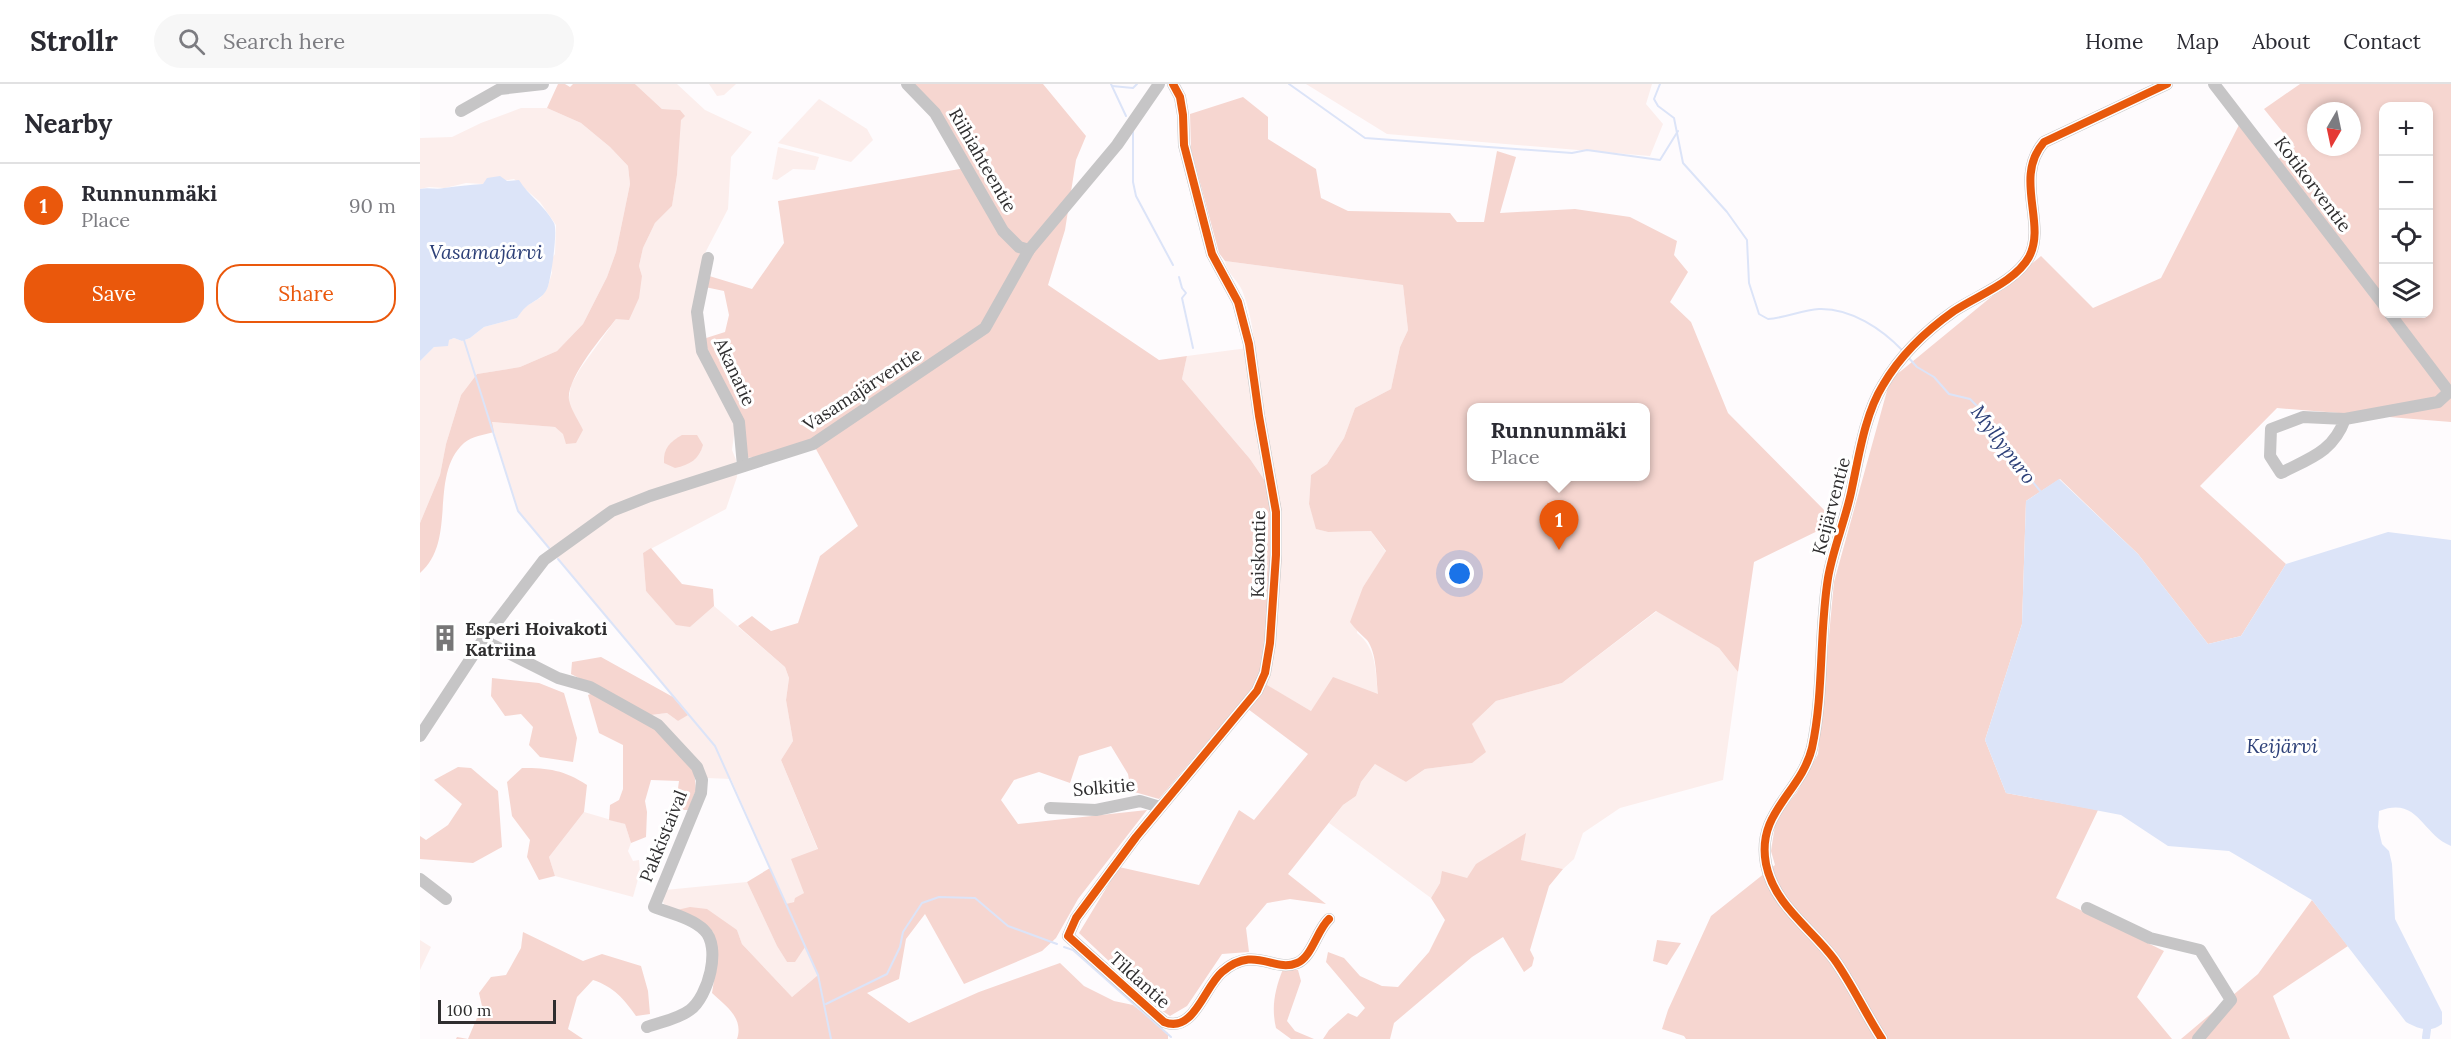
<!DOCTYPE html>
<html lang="en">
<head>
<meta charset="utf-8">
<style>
	:root { --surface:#fff; --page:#f7f7f7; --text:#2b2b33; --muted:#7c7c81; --line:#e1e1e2; --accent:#ea580c }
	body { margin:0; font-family:Lora,serif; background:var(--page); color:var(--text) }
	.controls { position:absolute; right:18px; top:18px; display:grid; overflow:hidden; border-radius:12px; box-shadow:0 3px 9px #0003 }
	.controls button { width:54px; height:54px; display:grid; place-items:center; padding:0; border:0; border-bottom:2px solid var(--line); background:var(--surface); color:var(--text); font:30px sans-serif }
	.compass { position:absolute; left:1887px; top:18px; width:54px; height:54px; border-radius:50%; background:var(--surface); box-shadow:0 3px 9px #0003; rotate:189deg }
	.scale { position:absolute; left:18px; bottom:15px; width:118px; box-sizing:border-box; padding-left:6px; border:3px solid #2f2e2f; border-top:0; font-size:16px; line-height:21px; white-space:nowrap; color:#2f2e2f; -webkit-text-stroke:4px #fff; paint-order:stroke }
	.you { position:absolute; left:1040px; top:490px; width:21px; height:21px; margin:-15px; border:4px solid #fff; border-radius:50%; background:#1a73e8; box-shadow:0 0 0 9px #1a73e833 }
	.badge { display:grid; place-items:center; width:39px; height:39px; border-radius:50%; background:var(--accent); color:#fff; font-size:20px; font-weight:700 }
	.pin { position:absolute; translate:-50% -50px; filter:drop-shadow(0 2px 3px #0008) }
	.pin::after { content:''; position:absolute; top:32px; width:21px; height:18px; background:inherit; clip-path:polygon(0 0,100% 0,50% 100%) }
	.popup { position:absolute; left:1047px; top:319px; width:183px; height:78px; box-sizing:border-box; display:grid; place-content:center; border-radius:12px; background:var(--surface); filter:drop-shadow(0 2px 4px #0005); font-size:20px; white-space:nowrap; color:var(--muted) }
	.popup b { font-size:22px; color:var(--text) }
	.popup::after { content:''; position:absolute; left:50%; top:100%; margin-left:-12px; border:12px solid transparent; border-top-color:var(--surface) }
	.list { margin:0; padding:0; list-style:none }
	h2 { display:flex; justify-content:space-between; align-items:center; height:78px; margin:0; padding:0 24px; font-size:26px }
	h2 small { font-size:20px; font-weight:400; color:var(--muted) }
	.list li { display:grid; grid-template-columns:39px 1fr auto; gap:18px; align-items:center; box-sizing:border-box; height:84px; padding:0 24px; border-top:2px solid var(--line) }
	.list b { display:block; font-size:22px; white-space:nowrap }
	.list p { margin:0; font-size:20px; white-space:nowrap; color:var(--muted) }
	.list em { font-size:20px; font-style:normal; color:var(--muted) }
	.actions { display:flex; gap:12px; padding:18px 24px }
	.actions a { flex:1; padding:14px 0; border:2px solid var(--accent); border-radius:24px; text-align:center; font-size:21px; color:var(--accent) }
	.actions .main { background:var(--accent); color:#fff }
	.icon { flex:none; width:33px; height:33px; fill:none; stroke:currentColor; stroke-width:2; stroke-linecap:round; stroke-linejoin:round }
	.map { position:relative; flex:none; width:2031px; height:955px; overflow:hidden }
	header { display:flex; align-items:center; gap:36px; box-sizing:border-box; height:84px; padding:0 30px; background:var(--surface); border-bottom:2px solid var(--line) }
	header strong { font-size:28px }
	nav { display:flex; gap:33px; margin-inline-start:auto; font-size:21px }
	.search { width:420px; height:54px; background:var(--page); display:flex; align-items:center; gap:15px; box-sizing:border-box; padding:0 21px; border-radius:33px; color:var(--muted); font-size:22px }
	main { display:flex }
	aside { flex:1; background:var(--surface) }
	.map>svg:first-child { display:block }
	.green { fill:#fceeec }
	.forest { fill:#f6d6d0; fill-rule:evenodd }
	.water { fill:#dce4f8 }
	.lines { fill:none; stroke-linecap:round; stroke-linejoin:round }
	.stream { stroke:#dce4f8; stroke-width:2 }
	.canal { stroke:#dce4f8; stroke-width:8 }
	.minor { stroke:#c6c5c6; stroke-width:12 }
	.cycleway-casing { stroke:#fff; stroke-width:11 }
	.cycleway { stroke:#e8590c; stroke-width:8 }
	.labels { text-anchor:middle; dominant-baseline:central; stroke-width:6; stroke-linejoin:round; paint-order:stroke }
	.street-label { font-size:18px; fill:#2f2e2f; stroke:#fff }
	.poi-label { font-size:18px; font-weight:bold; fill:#2f2e2f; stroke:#fff; text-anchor:start }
	.water-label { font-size:20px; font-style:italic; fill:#2d4078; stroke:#fff }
</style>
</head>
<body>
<header>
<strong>Strollr</strong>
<div class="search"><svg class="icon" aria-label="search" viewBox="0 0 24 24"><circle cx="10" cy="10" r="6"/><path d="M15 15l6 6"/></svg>Search here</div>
<nav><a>Home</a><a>Map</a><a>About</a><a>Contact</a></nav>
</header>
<main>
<aside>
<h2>Nearby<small></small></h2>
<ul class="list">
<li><span class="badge">1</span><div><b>Runnunmäki</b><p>Place</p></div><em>90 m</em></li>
</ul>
<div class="actions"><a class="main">Save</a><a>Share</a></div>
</aside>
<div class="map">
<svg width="2031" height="955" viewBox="0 0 2031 955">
	<rect width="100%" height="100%" fill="#fefbfd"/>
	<g class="green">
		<path d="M215,0H257L285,26L332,48L311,73L308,125L284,171L272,233L315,343L312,366L316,376L317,393L306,425L223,469L226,507L270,543L294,522L365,583L369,594L366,616L373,657L361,676L398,766L384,809L375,817L367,821L311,695L287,694L231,631L247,629L258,637L268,630L98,427L71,338L135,343L144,350L151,301L160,285L196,235L222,192L219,182L223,164L235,139L252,122L257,91L260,26L242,25Z"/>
		<path d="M289,0H316L304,11L297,12Z"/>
		<path d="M886,0H1232L1226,20L1243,40L1230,72L967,50Z"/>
		<path d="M399,15L447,45L453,56L431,78L358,59Z"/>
		<path d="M101,24H127L161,39L190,63L208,82L210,100L196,168L187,193L163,240L137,267L100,283L57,290L41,311L26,360L20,391L0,439V277L14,263L29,256L34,254L42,257L50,254L64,243L97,234L103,224L120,214L127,205L132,189L131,176L135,170L136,141L120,118L94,95L63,100L46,99L25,104L9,103L0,105V54L32,53L61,39Z"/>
		<path d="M358,63L399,73L395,86L373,85L357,96L352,95Z"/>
		<path d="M805,177L983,201L988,246L980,263L971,305L935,324L924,354L907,380L891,391L889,420L897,445L908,448L951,447L966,468L943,503L937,549C957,564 955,587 958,610L891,627L846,601L854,572L862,454L861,420L830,375L762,295L767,272L835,263C833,244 829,224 822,206C817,195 807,190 805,177Z"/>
		<path d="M1237,527L1299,564L1318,588L1303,696L1200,724L1163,749L1154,775L1143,785L1101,776L1105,750L1051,790L1047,794L1020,799L1011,814L909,739L923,721L936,712L941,698L956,679L986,698L1005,685L1052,679V640L1076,617L1142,599Z"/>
		<path d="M164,728L205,740L211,759L208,767L213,777L219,776L220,788L213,813L135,792L129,773Z"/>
		<path d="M327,798L357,862L367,878L385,862L398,891L372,913L322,860L317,846L246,824L243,818L245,806Z"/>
		<path d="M0,856L11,863L0,886Z"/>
	</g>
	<g class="forest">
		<path d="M138,0H145L150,3L153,0H215L242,25L260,26L265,32L261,36L257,91L252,122L235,139L223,164L219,182L222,192L219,214L209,236L196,235C183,252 146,294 149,316C151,326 159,337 163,346L156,359L146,360L143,350L135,343L72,338L74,348C64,351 52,352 44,359C8,392 38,456 0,489V439L20,391L26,360L41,311L57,290L100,283L137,267L163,240L187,193L196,168L210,100L208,82L190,63L161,39L127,24Z"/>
		<path d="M494,0H623L666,52L656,76L645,146L628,201L739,276L767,272L762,295L830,375L861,420L862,454L854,572L847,601L891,627L913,593L958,610C956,594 957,569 947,556C941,550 935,545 930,538L943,503L966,467L951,447L908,448L896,445L889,420L891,391L907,380L924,354L935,324L971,305L980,263L988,246L983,201L805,177L799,169L771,65L770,30L823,13L848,33V55L896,85L901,114L928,127L1030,129L1037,138H1064L1077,67L1096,73L1080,129L1155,125L1210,133L1257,157L1254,171L1268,188L1250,218L1271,238L1308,329L1416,438L1334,478L1318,588L1299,564L1236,527L1142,599L1076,617L1052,640L1066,668L1052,679L1005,685L986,698L955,680L941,698L936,712L923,721L868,790L906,820L870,815L847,819L826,844L829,868L802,870L767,922L750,932L741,926L659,849L699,783L779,801L819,726L834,736L888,670L820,619L739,715L711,707L708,690L691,662L659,672L650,699L619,688L594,696L581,716L598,740L727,726L658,815L636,854L622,867L544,900L505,830L486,855L479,895L447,909L489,939L559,908L640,879L664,902L694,917L713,921L748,949V955H317C324,934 306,922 292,909L298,872L293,848L257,826L270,823L287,825L317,846L322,860L372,913L398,891L385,863L375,878H367L357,862L327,798L350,784L366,820L374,818L375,814L384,809L371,775L398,765L361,676L373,657L366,616L369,594L365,583L318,542L332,532L351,547L378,539L400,472L438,442L391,356L346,372L326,374L300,293L283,255L305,248L309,231L304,207L285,203L286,191L332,205L364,159L358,117L551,83ZM1052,324H1226V392H1052Z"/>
		<path d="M1880,0H2031V338L1857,324L1780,402L1866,480L1821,552L1788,560L1718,470L1640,395L1606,417L1602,540L1565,656L1586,709L1678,726L1636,814L1744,867L1717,913L1752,955H1266L1264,952L1242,945L1248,926L1291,832L1355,781L1351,767L1356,735L1377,708L1398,670L1414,498L1470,296L1621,172L1673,224L1741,194L1819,41L1851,80L1875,63L1844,25ZM1964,22H2008V230H1964ZM1896,27H1932V63H1896Z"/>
		<path d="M262,351H277L283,361C279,375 270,381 255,384L244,379C243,364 250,358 262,351Z"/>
		<path d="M231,464L262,500L293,505L294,522L270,543L256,541L226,507L223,469Z"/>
		<path d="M181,573L253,613L268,631L258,637L247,629L231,631L151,590L152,578Z"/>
		<path d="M72,594L119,599L144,609L157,654L153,678L120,673L109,661L113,643L101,630L85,632L71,612Z"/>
		<path d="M173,609L236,643L274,686L276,706L268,726H255L259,697L231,696L225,717L227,728L226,753L211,759L205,740L189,736L190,721L199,716L203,705V661L179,649L168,611Z"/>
		<path d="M38,683L51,684L78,707L82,763L53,779L0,775V752L6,756L28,741L42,720L14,696Z"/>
		<path d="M102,684C129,684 144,686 167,701L164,728L129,773L135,792L119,796L107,773L110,756L92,732L87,698Z"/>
		<path d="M1106,749L1101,776L1143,785L1129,802L1110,866L1114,874L1112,882L1104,888L1083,853L1052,873L974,939L970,955H903L909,946L928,929L937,933L945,924L906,878L908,868L924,874L940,892L962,902L978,903L1009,868L1025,836L1011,814L1020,799L1022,787L1047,794L1056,780Z"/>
		<path d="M1892,816L1928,862L1853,912L1870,955H1761L1838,890Z"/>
		<path d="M103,848L163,877L182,870L221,882L228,907L230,930L216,932C204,915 194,903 173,896L157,913L148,945L163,955H36L37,953L48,955L62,922L59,909L71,893L86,891L101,864Z"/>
		<path d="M1237,856L1261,859L1247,881L1233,877Z"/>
		<path d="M863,885L878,886L881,897L867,937L875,947L894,955H871L856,944C851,923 855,905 863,885Z"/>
	</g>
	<g class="water">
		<path d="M80,92L87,97L99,96C108,111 125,122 134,139C138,146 131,197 127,205C123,214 113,217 106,223C102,226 100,230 97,234L64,243L50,254L42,257L34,254L29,256L28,262L14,263L0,277V105C9,103 16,106 24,104C37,102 49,101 63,100L67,94Z"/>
		<path d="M1639,395L1718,470L1788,560L1821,552L1866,480L1968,448L2031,456V762C2001,750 1999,712 1959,727L1958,743L1962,760L1969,767L1972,780L1975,835L2022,928V940C2011,949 1998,945 1986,938L1892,816L1809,767L1748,762L1701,731L1586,709L1565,656L1602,540L1606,417Z"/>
	</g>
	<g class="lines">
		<g class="stream">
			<path d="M691,0L706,32"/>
			<path d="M869,0L945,54L1152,69L1167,66L1240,76L1258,47"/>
			<path d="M1240,0L1234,15L1238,22L1254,34L1263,79L1307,128L1327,156L1329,199L1339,230L1348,235C1365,234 1382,226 1399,225C1431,224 1462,245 1483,267"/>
			<path d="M692,2L713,4L717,0"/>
			<path d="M713,48V98L716,112L753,181"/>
			<path d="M759,193L762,204L766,209L762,214L773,264"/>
			<path d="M44,256L98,427L129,464"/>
			<path d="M1488,273L1497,283L1514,293L1529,310L1550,315L1562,327L1576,353L1621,408"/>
			<path d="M138,475L295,662L398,891L411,955"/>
			<path d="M644,863L653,866L751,953"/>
			<path d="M406,920L467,890L480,863L483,848L502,819L519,813L555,814L588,842L637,860"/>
		</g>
		<path class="canal" d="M2006,953L2007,946"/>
		<g class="minor">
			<path d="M487,0L515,29L583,147L599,163L609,166"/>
			<path d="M753,0L760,13L763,31L764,61L792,170L818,218L829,260L839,332L856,428V471L850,559L845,589L837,607L716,753L656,834L648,852L744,938C774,950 784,903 802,888C835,860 853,889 877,879C892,873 897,846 909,835"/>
			<path d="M1794,0L1964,221"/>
			<path d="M41,27L80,5L123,0"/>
			<path d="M288,174L277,228L282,267L319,338L323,382"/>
			<path d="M1925,335C1913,368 1890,374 1861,389L1850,372L1851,345L1883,333L1925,335L2018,318L2029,308L1970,230"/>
			<path d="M63,556L138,594L170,603L238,641L277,683L282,696L281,709L234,823C249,829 272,834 284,846C302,863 288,913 270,926C258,935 241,938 227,943"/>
			<path d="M0,652L63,556L124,476L192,427L230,412L393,360L565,244L609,166L697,61L739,0"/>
			<path d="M630,724L676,726L720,717L740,723"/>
			<path d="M0,795L26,815"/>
			<path d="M1667,824L1730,854L1780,866L1811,916L1778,955"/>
			<path d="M1462,955C1445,929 1432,900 1414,875C1391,844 1354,821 1346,780C1336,728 1381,709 1392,664C1404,608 1399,550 1408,494C1413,464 1426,435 1432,404C1439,371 1445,330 1463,301C1480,272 1507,246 1534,227C1558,211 1595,198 1609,173C1627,139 1593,94 1624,58L1747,0"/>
		</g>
		<defs>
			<g id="cycleway">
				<path d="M753,0L760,13L763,31L764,61L792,170L818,218L829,260L839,332L856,428V471L850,559L845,589L837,607L716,753L656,834L648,852L744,938C774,950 784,903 802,888C835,860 853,889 877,879C892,873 897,846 909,835"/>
				<path d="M1462,955C1445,929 1432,900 1414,875C1391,844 1354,821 1346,780C1336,728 1381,709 1392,664C1404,608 1399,550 1408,494C1413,464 1426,435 1432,404C1439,371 1445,330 1463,301C1480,272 1507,246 1534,227C1558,211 1595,198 1609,173C1627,139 1593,94 1624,58L1747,0"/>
			</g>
		</defs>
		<use href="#cycleway" class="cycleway-casing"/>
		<use href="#cycleway" class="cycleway"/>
	</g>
	<defs>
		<symbol id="building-bare" viewBox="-9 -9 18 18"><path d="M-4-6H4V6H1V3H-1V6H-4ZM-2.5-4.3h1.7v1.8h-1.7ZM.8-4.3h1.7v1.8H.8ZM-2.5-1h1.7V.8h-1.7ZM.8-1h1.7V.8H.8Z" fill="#777677" stroke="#fff" stroke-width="2.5" paint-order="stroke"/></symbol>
	</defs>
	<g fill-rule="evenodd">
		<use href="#building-bare" x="6" y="535" width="38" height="38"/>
	</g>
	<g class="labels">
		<g class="street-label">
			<text transform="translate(563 76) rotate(60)">Riihiahteentie</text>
			<text transform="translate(1893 100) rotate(53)">Kotikorventie</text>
			<text transform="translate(315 288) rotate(65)">Akanatie</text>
			<text transform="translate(442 305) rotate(-33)">Vasamajärventie</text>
			<text transform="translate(1411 422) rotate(-75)">Keijärventie</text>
			<text transform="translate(838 470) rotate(-89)">Kaiskontie</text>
			<text transform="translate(684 703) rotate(-5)">Solkitie</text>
			<text transform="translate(243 752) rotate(-68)">Pakkistaival</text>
			<text transform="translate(720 896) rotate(42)">Tildantie</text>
		</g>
		<g class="poi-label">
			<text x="45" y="544">Esperi Hoivakoti<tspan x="45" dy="21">Katriina</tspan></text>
		</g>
		<g class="water-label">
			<text x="66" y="167">Vasamajärvi</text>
			<text transform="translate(1584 360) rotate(53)">Myllypuro</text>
			<text x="1862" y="661">Keijärvi</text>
		</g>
	</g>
</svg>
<div class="controls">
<button>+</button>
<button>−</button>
<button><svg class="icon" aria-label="locate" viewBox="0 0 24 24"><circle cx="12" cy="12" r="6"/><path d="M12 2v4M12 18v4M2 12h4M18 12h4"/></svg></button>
<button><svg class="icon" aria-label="layers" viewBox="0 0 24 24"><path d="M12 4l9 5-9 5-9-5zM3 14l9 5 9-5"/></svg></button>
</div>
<svg class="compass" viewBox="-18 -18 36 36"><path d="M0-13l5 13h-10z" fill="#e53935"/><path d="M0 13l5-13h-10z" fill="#7c7c81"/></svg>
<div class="scale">100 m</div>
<div class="you"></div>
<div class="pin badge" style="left:1139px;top:466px">1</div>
<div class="popup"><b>Runnunmäki</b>Place</div>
</div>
</main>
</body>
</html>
